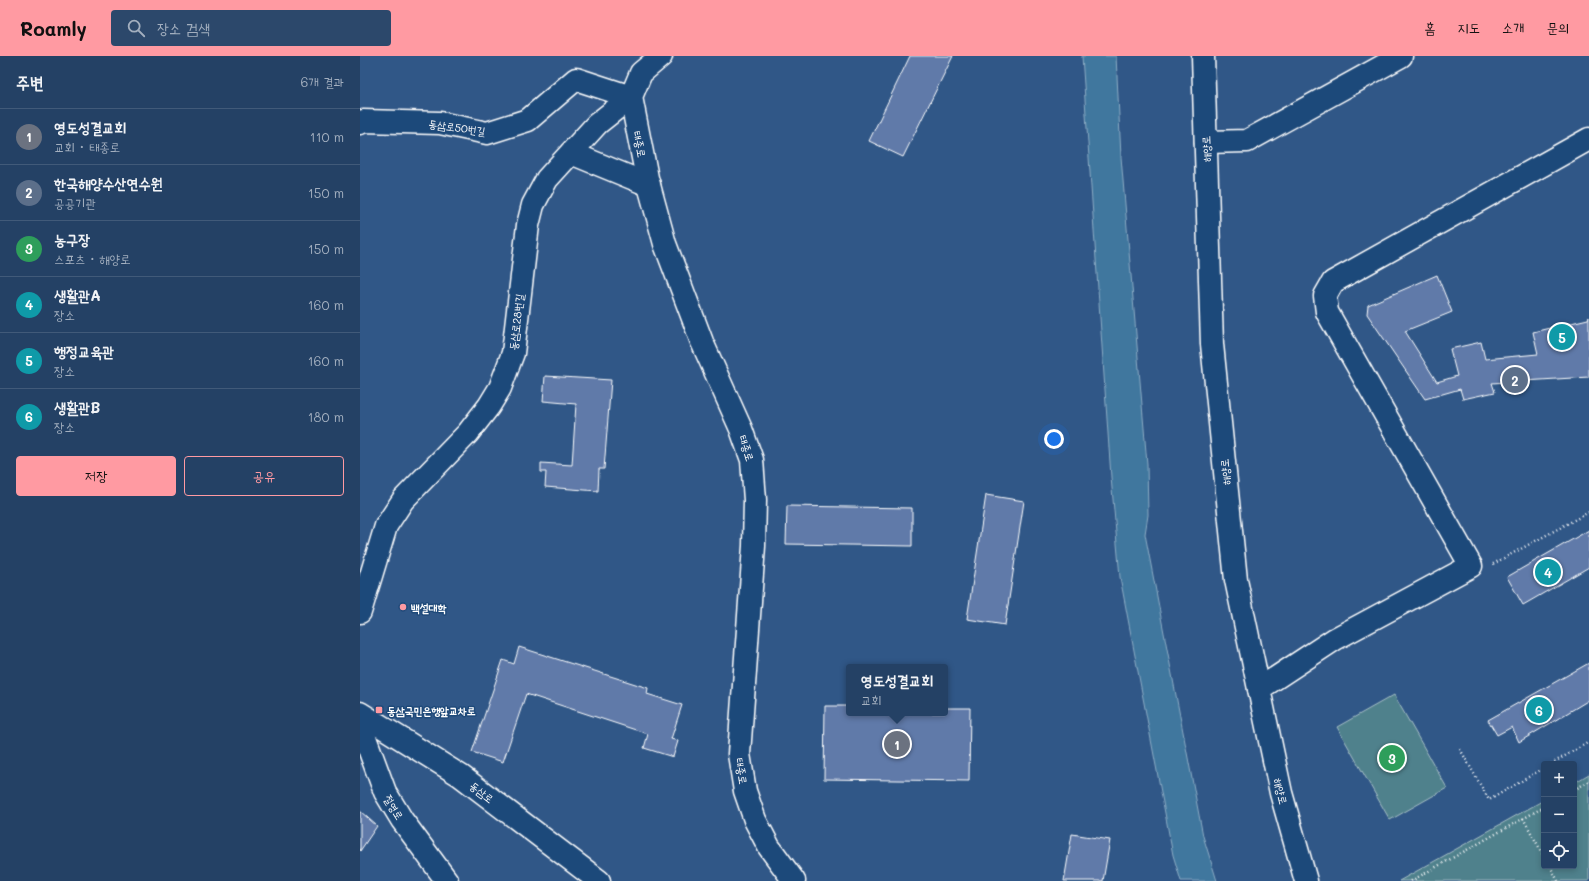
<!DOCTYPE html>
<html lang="ko">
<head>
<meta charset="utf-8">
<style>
	:root { --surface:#244165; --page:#2c486b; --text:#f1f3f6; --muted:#a3afbf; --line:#415a79; --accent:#ff9aa2 }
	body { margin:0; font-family:Mali,"Poor Story",sans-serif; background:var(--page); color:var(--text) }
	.controls { position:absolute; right:12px; bottom:12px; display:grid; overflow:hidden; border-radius:4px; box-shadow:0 2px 6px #0003 }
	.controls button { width:36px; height:36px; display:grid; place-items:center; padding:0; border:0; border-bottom:1px solid var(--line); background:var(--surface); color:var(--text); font:20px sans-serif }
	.you { position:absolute; left:694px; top:383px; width:14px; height:14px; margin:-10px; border:3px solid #fff; border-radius:50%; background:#1a73e8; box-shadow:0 0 0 6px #1a73e833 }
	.badge { display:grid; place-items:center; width:26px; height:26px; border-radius:50%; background:var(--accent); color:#fff; font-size:13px; font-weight:700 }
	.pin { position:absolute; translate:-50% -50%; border:2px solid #fff; box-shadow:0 1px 4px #0006 }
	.popup { position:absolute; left:486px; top:608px; width:102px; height:52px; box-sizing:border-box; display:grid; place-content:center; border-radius:4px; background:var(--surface); filter:drop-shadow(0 1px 3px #0005); font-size:13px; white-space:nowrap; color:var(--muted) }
	.popup b { font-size:15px; color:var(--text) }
	.popup::after { content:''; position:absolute; left:50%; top:100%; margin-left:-8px; border:8px solid transparent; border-top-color:var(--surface) }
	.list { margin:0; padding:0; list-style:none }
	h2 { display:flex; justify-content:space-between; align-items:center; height:52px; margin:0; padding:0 16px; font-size:17px }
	h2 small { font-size:13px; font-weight:400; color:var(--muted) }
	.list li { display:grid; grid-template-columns:26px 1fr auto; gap:12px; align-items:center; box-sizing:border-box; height:56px; padding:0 16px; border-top:1px solid var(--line) }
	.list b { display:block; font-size:15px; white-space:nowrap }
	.list p { margin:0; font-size:13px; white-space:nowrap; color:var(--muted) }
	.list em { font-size:13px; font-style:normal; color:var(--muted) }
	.actions { display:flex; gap:8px; padding:12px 16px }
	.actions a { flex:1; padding:9px 0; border:1px solid var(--accent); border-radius:4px; text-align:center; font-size:14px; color:var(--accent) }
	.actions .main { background:var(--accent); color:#111 }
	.icon { flex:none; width:22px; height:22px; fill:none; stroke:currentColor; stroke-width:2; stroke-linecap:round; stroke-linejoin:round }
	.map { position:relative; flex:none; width:1229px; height:825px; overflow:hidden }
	header { display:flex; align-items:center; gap:24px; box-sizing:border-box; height:56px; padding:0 20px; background:var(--accent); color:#111 }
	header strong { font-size:19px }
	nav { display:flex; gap:22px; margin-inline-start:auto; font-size:14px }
	.search { width:280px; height:36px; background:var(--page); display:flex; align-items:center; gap:10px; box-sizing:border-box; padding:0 14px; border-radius:4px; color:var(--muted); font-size:15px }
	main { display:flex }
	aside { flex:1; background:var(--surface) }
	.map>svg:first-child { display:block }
	.green { fill:#50818c; stroke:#a8c0c6 }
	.water { fill:#41779e; stroke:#8dadc5 }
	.building { fill:#607aa9; stroke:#fff }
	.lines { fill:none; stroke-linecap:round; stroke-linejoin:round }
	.minor-casing { stroke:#fff; stroke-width:25 }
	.major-casing { stroke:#fff; stroke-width:25 }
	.path { stroke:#fff; stroke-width:2.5; stroke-dasharray:1 3; stroke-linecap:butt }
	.minor { stroke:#1f4a7a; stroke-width:22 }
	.major { stroke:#1f4a7a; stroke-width:22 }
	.poi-dot { fill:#ff9aa2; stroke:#1f4a7a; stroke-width:1.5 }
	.labels { text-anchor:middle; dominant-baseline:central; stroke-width:3; stroke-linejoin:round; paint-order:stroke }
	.street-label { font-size:11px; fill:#fff; stroke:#1f4a7a }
	.poi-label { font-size:11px; font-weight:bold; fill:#fff; stroke:#1f4a7a; text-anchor:start }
</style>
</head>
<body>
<header>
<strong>Roamly</strong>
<div class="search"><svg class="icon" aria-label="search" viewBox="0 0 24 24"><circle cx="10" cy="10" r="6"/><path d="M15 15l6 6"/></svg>장소 검색</div>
<nav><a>홈</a><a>지도</a><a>소개</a><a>문의</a></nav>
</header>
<main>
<aside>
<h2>주변<small>6개 결과</small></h2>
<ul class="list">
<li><span class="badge" style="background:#6b7280">1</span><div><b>영도성결교회</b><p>교회 · 태종로</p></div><em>110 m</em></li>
<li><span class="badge" style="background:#5c6f8a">2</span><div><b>한국해양수산연수원</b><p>공공기관</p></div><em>150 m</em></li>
<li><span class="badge" style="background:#2e9e5b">3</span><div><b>농구장</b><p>스포츠 · 해양로</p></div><em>150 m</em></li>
<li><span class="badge" style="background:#0f9aa8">4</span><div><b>생활관A</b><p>장소</p></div><em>160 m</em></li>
<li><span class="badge" style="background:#0f9aa8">5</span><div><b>행정교육관</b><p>장소</p></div><em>160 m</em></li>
<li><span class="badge" style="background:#0f9aa8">6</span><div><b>생활관B</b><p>장소</p></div><em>180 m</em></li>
</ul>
<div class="actions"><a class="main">저장</a><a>공유</a></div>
</aside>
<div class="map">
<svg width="1229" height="825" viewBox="0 0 1229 825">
	<rect width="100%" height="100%" fill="#305787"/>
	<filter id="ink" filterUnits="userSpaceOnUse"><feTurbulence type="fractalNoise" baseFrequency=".025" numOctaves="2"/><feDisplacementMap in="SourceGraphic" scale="8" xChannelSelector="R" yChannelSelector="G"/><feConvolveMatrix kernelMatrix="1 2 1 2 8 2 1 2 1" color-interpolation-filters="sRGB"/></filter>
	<g filter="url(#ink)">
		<g class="green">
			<path d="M1034,639L1087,732L1030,764L977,671Z"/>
			<path d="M1229,718V825H1039L1184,744V810H1214V727Z"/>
		</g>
		<path class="water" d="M722,0H756L761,101L787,408L788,459L785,478L843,780L857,825H821L813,799L760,521L751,421Z"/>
		<g class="building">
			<path d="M550,0H593L543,101L509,85Z"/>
			<path d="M1077,219L1092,256L1045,275L1077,326L1097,320L1090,293L1121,286L1125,303L1178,298L1173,276L1228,263L1229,261V321L1132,327L1135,336L1103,343L1100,333L1065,343L1007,258L1008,249Z"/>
			<path d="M185,320L251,324L244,413H239L238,435L185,431L186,416H181V407L212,409L216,348L183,345Z"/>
			<path d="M626,439L664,445L645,569L607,563Z"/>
			<path d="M427,450L552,452V490L426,488Z"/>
			<path d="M1229,474V511L1163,549L1147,521Z"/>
			<path d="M159,591L288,632L287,638L322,649L311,683L318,685L313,701L284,692L288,678L166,638L143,706L112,696L143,604L154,608Z"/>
			<path d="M1229,607V644L1159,686L1152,671L1137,679L1128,664Z"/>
			<path d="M465,650H489V657H585V652H610L609,725L464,723Z"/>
			<path d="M0,755L17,770L0,795Z"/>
			<path d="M712,778L750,784L743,825H704Z"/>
		</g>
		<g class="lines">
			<defs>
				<g id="minor">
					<path d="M0,67L3,65L80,67L127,77L168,64L216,23L271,41"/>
					<path d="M846,86L887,85L1041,0"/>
					<path d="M211,97L289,129"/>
					<path d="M0,556L26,470L43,444L108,377L129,350L140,332L153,297L168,169L173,149L187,123L237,68L271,41"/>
					<path d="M899,633L975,583L1111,510L967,256L965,240L973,226L1229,83"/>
				</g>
				<g id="major">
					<path d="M301,0L281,17L271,41L287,122L305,188L342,286L381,373L392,404L395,444L394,490L379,698L385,735L395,764L409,791L434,825"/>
					<path d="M843,0L852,288L876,524L921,737L946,825"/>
					<path d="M0,657L101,720L239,825"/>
					<path d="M0,668L25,736L42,764L87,825"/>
				</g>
			</defs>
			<use href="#minor" class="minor-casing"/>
			<use href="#major" class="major-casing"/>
			<g class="path">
				<path d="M1133,508L1229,456"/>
				<path d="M1100,693L1129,744L1184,712"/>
				<path d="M1191,708L1229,686"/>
				<path d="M1214,734L1229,725"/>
				<path d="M1163,762L1184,800"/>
				<path d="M1190,810L1198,825"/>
				<path d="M1051,825L1184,751"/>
			</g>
			<use href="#minor" class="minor"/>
			<use href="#major" class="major"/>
		</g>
	</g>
	<g class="poi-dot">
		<circle cx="43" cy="551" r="4"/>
		<rect x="15" y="650" width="8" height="8" rx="2"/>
	</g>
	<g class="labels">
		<g class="street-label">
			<text transform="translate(97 71) rotate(8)">동삼로50번길</text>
			<text transform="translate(280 88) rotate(79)">태종로</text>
			<text transform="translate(846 93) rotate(-92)">해양로</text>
			<text transform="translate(156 266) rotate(-83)">동삼로28번길</text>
			<text transform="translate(387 392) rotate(73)">태종로</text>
			<text transform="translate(865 416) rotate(-96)">해양로</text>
			<text transform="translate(382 715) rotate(81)">태종로</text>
			<text transform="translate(921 735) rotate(76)">해양로</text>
			<text transform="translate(122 736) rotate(38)">동삼로</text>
			<text transform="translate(34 751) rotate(58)">절영로</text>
		</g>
		<g class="poi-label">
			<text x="51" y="551">백설대학</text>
			<text x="27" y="654">동삼국민은행앞교차로</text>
		</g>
	</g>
</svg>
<div class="controls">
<button>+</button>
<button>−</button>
<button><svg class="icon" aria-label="locate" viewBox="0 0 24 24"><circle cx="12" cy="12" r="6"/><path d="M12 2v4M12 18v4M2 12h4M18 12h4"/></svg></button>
</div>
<div class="you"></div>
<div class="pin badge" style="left:537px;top:688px;background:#6b7280">1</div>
<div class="popup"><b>영도성결교회</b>교회</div>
<div class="pin badge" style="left:1155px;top:324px;background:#5c6f8a">2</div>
<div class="pin badge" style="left:1032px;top:702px;background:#2e9e5b">3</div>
<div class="pin badge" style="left:1188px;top:516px;background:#0f9aa8">4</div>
<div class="pin badge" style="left:1202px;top:281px;background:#0f9aa8">5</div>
<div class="pin badge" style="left:1179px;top:654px;background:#0f9aa8">6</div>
</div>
</main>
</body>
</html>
